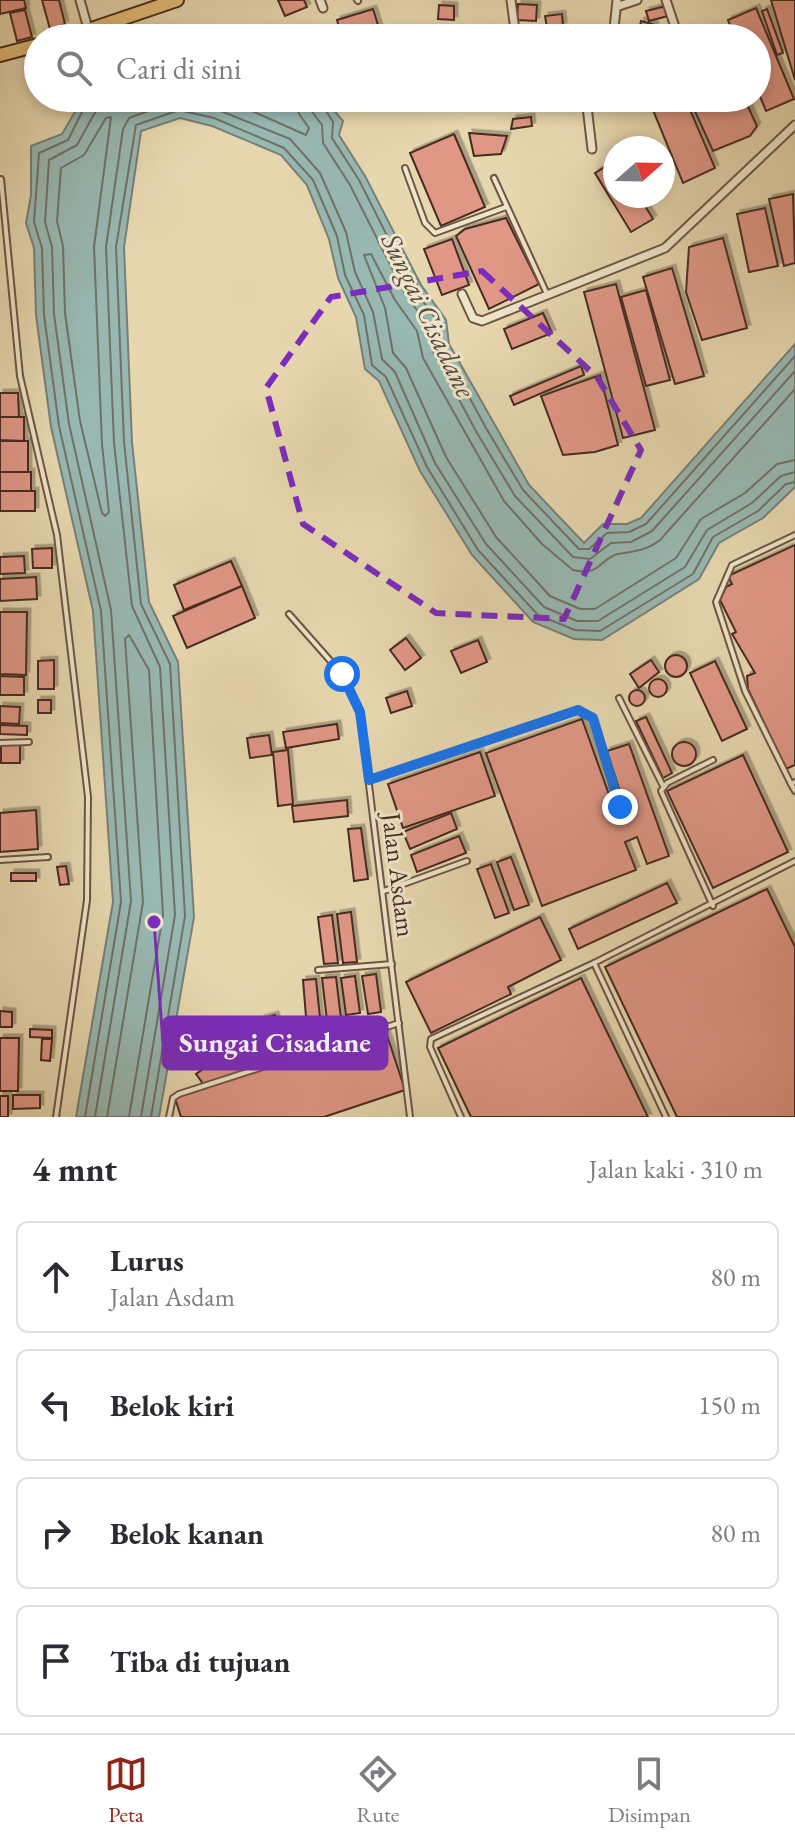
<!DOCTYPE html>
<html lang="id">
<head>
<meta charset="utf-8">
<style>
	:root { --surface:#fff; --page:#f7f7f7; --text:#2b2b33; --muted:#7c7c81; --line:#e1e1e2; --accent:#8f2418 }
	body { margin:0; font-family:"EB Garamond",serif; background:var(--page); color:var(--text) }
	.compass { position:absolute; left:603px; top:136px; width:72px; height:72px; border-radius:50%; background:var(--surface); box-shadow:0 4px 12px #0003; rotate:70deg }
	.stop { position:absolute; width:24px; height:24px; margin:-18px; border:6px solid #1a73e8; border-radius:50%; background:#fff }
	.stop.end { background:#1a73e8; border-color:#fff; box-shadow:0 2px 8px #0008 }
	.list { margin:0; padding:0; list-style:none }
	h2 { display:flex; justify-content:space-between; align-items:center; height:104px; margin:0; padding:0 32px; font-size:34px }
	h2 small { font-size:26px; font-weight:400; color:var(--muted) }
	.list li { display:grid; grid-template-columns:52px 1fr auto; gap:24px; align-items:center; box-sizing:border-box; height:112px; margin:0 16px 16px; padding:0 16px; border:2px solid var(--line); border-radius:12px }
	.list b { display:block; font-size:30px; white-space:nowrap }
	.list p { margin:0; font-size:26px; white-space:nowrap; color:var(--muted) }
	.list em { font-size:26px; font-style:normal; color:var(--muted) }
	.icon { flex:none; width:44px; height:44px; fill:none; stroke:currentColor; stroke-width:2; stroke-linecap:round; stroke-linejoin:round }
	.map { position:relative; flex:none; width:795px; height:1117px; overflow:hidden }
	.search { position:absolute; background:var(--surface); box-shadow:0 4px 12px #0003; left:24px; right:24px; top:24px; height:88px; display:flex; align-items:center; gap:20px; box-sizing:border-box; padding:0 28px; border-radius:44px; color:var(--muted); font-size:30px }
	.sheet { height:616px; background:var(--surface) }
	nav { display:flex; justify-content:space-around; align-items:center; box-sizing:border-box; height:112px; border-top:2px solid var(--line); background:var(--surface); font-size:22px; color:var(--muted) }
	nav a { display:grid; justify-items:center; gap:4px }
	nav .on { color:var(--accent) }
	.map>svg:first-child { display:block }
	.water { fill:#98b8b2; stroke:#778078; stroke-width:2 }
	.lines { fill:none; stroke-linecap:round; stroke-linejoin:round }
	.shore { stroke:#6f7269; stroke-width:2 }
	.building { fill:#e09786; stroke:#462b20; stroke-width:2; filter:url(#shadow) }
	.service-casing { stroke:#6e5644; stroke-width:8 }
	.minor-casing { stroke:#6e5644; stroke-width:11 }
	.primary-casing { stroke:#462b20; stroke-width:16 }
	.service { stroke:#efe5cb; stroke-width:4 }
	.minor { stroke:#efe5cb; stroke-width:7 }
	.primary { stroke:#e4bc78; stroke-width:12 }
	.route { stroke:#1a73e8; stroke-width:10 }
	.marked { fill:none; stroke:#7b2cbf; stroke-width:6; stroke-dasharray:16 10; stroke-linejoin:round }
	.labels { text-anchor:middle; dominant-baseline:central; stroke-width:6; stroke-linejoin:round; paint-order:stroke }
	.street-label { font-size:26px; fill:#462b20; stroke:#efe5cb }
	.water-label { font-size:28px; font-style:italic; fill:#56473d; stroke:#efe5cb }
	.leader { fill:none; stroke:#7b2cbf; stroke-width:3 }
	.callout-dot { fill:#7b2cbf; stroke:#efe5cb; stroke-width:3 }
	.callout { fill:#7b2cbf; stroke:#7b2cbf; stroke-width:3 }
	.callout-label { font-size:28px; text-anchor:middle; font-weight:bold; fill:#fff }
</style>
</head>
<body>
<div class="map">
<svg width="795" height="1117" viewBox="0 0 795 1117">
	<defs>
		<filter id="shadow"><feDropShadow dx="3.5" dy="-3.5" stdDeviation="0" flood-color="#0004"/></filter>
	</defs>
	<rect width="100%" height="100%" fill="#e7d7af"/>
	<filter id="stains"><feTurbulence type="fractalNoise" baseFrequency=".0025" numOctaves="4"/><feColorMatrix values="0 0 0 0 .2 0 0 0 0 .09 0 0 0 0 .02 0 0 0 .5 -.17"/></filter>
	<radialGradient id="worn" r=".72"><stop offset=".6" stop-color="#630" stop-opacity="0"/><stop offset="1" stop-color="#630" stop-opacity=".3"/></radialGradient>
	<path class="water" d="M83,98H324L343,121L339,135L365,176L421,285L446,320L449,344L529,485L584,543L603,524H627L641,518L795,344V487L763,518L719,543L699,579L602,640L574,639L533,622L472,555L420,471L379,381L365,369L356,317L338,278L329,239L307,185L281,155L212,126L180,118L141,131L124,247L132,442L149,602L178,662L194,917L159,1117H76L113,902L93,611L51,427L36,315L34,248L26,223L31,195V146L62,134Z"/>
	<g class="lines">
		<g class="shore">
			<path d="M223,98L306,135L309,128L299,114L296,98"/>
			<path d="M308,98L310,109L322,125L323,143L350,185L405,294L429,326L433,351L477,433L515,496L573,557L590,559L611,543L631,542L652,531L795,371"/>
			<path d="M318,98L333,122L332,138L359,180L414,289L438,322L442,347L486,428L523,490L579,549H589L607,533L629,532L646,524L795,356"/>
			<path d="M111,117L94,247L102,444L109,512L105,516L102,513L80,421L65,313L63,246L57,221L61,168L84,155L106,118Z"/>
			<path d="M795,389L660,540C646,551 635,551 618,554C600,558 600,577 573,570L542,544L504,501L423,358L417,331L395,300L371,254L364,255L385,308L393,353L406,368L446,457L496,537L550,596L580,609H595L676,558L701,519L745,493L777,464L795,460"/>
			<path d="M85,1117L121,902L101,611L59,426L44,315L42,248L34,222L39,153L68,140L89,98"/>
			<path d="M95,1117L131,901L111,610L69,424L54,314L52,247L45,222L49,160L77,145L97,109L99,98"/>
			<path d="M107,1117L143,902L125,639L129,635L149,670L163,915L129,1117"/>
			<path d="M141,1117L175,915L160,667L132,606L114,443L106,247L123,129L129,118L178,100L216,109L290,139L320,173L346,232L355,272L373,312L382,359L395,372L435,463L486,544L544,607L577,621H598L685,567L707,530L752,503L781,476L795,472"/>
			<path d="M151,1117L185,916L170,664L141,604L124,442L116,247L136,125L179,110L214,118L284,148L313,180L337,236L345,275L364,315L372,365L386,377L427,467L478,550L538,615L575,630L600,631L693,574L713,537L758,511L786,484L795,482"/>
		</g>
	</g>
	<g class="building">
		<path d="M0,0H24L26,8L0,14Z"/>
		<path d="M42,0H59L65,24L50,29Z"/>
		<path d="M278,0H304L307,7L285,16Z"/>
		<path d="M771,0H795V80Z"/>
		<path d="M518,4L537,5L536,21L517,20Z"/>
		<path d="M439,5L454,6V20L438,19Z"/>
		<path d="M666,6L668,16L649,21L646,11Z"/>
		<path d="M756,8L794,99L766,111L757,89V38H735L728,20Z"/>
		<path d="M373,9L382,38H342L337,20Z"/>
		<path d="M767,9L783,53L777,55L762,11Z"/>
		<path d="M25,10L32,37L17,41L10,13Z"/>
		<path d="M562,14L563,26L547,28L545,16Z"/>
		<path d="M641,21L655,25L652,38L638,35Z"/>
		<path d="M648,98H685L715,168L683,183Z"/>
		<path d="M689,98H744L757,126L750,136L713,151Z"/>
		<path d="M531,117L532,126L511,129L513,119Z"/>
		<path d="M469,133L507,136L501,154L474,156Z"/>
		<path d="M454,134L485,207L441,226L410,153Z"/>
		<path d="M615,161V196H639L653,219L631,232L595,173Z"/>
		<path d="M793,194L795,263L784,266L769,199Z"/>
		<path d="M765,208L778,266L749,272L737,214Z"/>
		<path d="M506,218L539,284L489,309L456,236L465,229Z"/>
		<path d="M723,238L747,328L702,340L686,292L689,247Z"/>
		<path d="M452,239L469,285L442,295L424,249Z"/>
		<path d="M672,268L704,376L675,384L643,277Z"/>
		<path d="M616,284L655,430L623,438L584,292Z"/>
		<path d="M646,290L670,380L646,386L621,297Z"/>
		<path d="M543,313L552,333L512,349L504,329Z"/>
		<path d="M581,366L584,375L514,405L510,396Z"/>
		<path d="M600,375L618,445L595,452L563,455L541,396Z"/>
		<path d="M0,393H18L19,417H0Z"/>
		<path d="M0,417H24V441L0,440Z"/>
		<rect x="0" y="441" width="28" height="31"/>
		<rect x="0" y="472" width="31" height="19"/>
		<rect x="0" y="491" width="35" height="20"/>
		<path d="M795,545V765L786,769L748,689L747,676L755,673L732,634L736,632L720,600L726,587L732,584L728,576Z"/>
		<path d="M52,548V568H33L32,549Z"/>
		<path d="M24,556L25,573L0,574V557Z"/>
		<path d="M231,561L242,586L184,610L174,585Z"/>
		<path d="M36,577L37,599L0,601V579Z"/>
		<path d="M242,586L255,618L187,648L173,616Z"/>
		<path d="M0,612H27L26,675L0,674Z"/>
		<path d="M406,638L421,658L405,670L390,650Z"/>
		<path d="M478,640L487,662L461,673L451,651Z"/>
		<circle cx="676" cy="666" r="11"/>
		<path d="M54,660V689H38V661Z"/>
		<path d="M651,660L659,672L639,688L630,674Z"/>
		<path d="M715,661L747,729L722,741L690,673Z"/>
		<path d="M0,676L24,677V695H0Z"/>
		<circle cx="658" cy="688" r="9"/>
		<circle cx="637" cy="698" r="8"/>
		<path d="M407,691L412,706L391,713L386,698Z"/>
		<rect x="38" y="700" width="13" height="13"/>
		<path d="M0,706L20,707L19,724L0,723Z"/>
		<path d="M646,717L672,773L663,778L636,721Z"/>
		<path d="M582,719L617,817L627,813L607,751L629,744L669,856L647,864L637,837L625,842L636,870L542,906L486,753Z"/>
		<path d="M337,724L339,739L286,748L283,732Z"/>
		<path d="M0,725L27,726V735L0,734Z"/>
		<path d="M269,735L272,755L250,758L247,738Z"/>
		<circle cx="684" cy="754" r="12"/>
		<rect x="1" y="745" width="19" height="18"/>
		<path d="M288,750L293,804L278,806L273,752Z"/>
		<path d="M480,752L495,796L403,828L388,784Z"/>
		<path d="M743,755L788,852L713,888L667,791Z"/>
		<path d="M347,800L348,816L294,822L292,806Z"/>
		<path d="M36,810L38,849L0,852V813Z"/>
		<path d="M451,813L457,829L410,849L403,832Z"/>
		<path d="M361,828L368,879L354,881L348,829Z"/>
		<path d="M459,836L466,853L417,872L411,855Z"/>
		<path d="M511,857L529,905L514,910L497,862Z"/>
		<path d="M491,864L509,913L495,918L477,869Z"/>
		<path d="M66,866L69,884L60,885L57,867Z"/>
		<rect x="11" y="873" width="25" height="8"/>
		<path d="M667,883L677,903L578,949L569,929Z"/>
		<path d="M767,889L795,947V1117H677L605,967Z"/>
		<path d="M351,912L357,962L343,963L337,914Z"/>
		<path d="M332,915L338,963L324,964L318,917Z"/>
		<path d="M540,917L561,960L508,987L511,994L431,1033L406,982Z"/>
		<path d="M376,974L381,1012L368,1014L362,976Z"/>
		<path d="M355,976L360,1013L346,1015L341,978Z"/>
		<path d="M336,977L342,1027L328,1029L322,978Z"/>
		<path d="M581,978L648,1117H471L438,1048Z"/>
		<path d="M316,979L321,1028L307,1029L303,980Z"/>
		<path d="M0,1011L12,1012V1027H0Z"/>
		<path d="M275,1015L286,1049L271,1054L261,1019Z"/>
		<path d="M30,1029L52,1030V1038L30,1037Z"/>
		<path d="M385,1029L405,1090L324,1117H181L175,1098L206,1088L196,1074L223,1055L219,1043L241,1036L253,1072Z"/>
		<path d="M0,1038H19L18,1091H0Z"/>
		<path d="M42,1039H52L50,1061L41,1060Z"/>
		<path d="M13,1095H40V1108L13,1109Z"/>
		<rect x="0" y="1096" width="8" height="21"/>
	</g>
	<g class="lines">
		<defs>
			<g id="service">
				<path d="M357,0L358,1"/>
				<path d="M405,168L425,223L435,233L506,207"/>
				<path d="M494,178L547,294"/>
				<path d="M1,179L20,376L57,535L88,797L87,900L56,1117"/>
				<path d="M289,614L342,674L360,712L410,1117"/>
				<path d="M619,698L663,786"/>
				<path d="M0,743L29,742"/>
				<path d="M369,780L578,710L593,718L620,807"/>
				<path d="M795,782L791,784L795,791"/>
				<path d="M791,784L745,691L716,602L732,565L795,535"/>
				<path d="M0,860L48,857"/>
				<path d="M384,891L467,861"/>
				<path d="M713,906L661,791L667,783L713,760"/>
				<path d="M318,970L392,964"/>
				<path d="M169,1117L173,1098L179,1094L399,1023"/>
				<path d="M461,1117L430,1047L431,1039L594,963"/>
				<path d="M666,1117L594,963L795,861"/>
			</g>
			<g id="minor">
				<path d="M80,0L89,32"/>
				<path d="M320,0L323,8"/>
				<path d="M511,0L516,38"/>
				<path d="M666,0L676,30"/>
				<path d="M619,6L637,0"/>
				<path d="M613,38L617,0"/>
				<path d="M586,98L592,149"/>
				<path d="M462,294L473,318L482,321L665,248L795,125"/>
			</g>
			<g id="primary">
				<path d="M65,38L177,0"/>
				<path d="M0,55L38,45"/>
			</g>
		</defs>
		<use href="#service" class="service-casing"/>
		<use href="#minor" class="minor-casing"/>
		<use href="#primary" class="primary-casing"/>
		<use href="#service" class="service"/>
		<use href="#minor" class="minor"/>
		<use href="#primary" class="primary"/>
	</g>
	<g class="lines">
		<path class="route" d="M342,674L360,712L369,780L578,710L593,718L620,807"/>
	</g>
	<path class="marked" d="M482,271L597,377L641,450L564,619L436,613L303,524L266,388L331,297Z"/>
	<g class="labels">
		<g class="street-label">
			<text transform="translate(399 875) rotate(83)">Jalan Asdam</text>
		</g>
		<g class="water-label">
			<text transform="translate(429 315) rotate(64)">Sungai Cisadane</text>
		</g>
	</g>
	<path class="leader" d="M154 922L163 1043"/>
	<circle class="callout-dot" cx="154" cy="922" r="8"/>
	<rect class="callout" x="163" y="1017" width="224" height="52" rx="8"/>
	<g class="callout-label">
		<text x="275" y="1052">Sungai Cisadane</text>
	</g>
	<rect width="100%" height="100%" filter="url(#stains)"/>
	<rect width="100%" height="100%" fill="url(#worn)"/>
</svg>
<svg class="compass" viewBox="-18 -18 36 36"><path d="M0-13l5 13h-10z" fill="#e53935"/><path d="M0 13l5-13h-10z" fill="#7c7c81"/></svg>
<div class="stop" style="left:342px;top:674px"></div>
<div class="stop end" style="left:620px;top:807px"></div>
<div class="search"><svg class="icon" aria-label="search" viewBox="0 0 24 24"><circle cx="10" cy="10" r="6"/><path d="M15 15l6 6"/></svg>Cari di sini</div>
</div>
<section class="sheet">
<h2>4 mnt<small>Jalan kaki · 310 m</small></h2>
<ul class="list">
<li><svg class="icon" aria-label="ahead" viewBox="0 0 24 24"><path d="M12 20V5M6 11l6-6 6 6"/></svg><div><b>Lurus</b><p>Jalan Asdam</p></div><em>80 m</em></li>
<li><svg class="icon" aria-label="left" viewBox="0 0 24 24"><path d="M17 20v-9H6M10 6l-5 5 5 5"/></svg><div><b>Belok kiri</b></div><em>150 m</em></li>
<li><svg class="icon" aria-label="right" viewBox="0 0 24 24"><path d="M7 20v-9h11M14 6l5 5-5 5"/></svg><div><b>Belok kanan</b></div><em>80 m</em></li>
<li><svg class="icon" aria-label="arrive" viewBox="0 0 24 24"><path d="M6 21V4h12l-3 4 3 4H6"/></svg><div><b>Tiba di tujuan</b></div></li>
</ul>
</section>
<nav>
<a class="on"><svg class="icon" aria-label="map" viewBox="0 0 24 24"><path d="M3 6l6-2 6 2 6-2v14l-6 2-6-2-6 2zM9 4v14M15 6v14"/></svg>Peta</a>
<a><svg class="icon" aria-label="directions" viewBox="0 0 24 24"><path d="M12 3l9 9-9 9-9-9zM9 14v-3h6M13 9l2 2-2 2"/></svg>Rute</a>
<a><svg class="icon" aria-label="saved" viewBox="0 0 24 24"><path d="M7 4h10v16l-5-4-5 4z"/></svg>Disimpan</a>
</nav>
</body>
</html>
